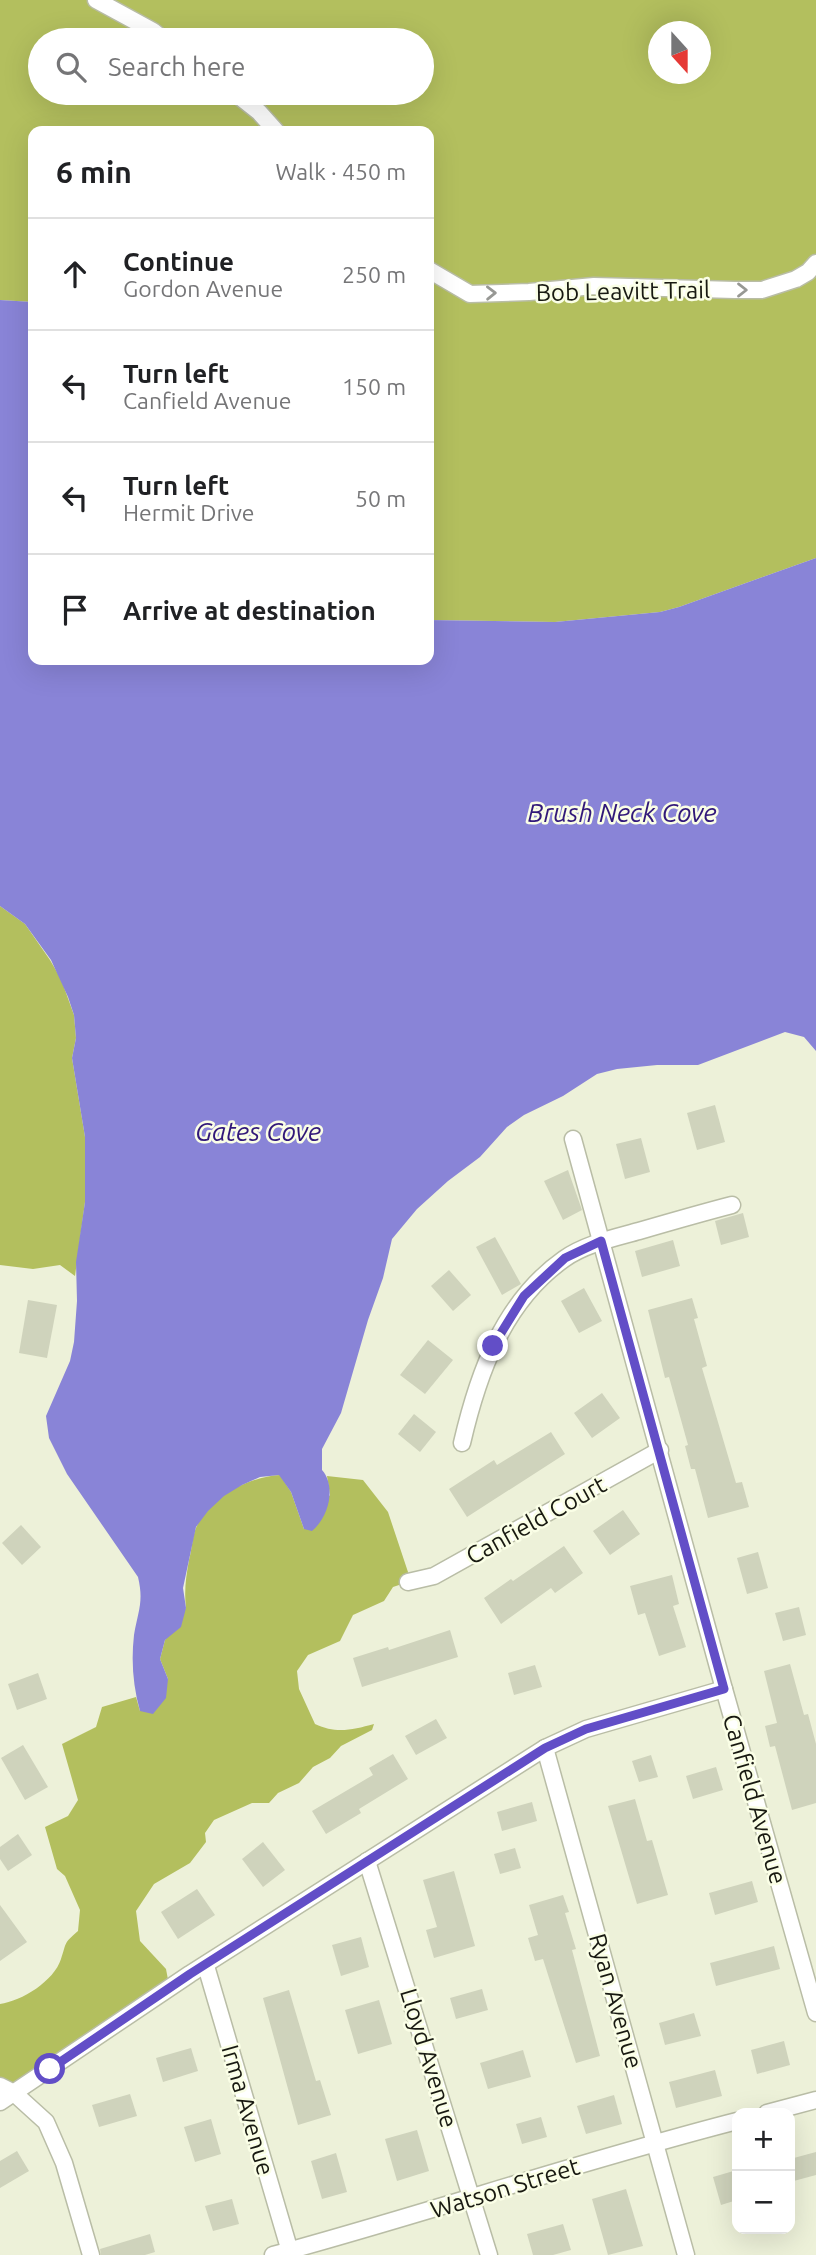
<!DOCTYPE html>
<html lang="en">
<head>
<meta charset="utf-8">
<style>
	:root { --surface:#fff; --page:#f2f2f2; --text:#202124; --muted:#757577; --line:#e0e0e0 }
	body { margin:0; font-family:Ubuntu,sans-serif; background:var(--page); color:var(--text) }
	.controls { position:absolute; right:21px; bottom:21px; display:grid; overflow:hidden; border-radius:14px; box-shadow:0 7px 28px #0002 }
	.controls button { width:63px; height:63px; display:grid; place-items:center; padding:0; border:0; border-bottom:2px solid var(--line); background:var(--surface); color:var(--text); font:35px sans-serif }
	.compass { position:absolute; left:648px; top:21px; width:63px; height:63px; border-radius:50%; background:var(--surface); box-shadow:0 7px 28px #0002; rotate:159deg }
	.stop { position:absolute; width:21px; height:21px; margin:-16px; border:5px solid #624ec7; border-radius:50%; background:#fff }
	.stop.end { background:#624ec7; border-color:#fff; box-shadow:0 2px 7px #0008 }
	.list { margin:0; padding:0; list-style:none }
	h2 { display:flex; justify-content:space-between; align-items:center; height:91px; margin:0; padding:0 28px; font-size:30px }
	h2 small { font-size:23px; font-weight:400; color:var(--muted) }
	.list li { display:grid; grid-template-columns:46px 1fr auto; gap:21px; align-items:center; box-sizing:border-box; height:112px; padding:0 28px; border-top:2px solid var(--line) }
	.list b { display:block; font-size:26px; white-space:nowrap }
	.list p { margin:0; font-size:23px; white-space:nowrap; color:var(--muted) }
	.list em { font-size:23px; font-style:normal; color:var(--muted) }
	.icon { flex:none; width:38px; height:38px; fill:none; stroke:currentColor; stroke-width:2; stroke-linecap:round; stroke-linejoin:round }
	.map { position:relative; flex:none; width:816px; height:2255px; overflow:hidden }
	.search { position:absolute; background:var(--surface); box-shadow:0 7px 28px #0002; left:28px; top:28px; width:406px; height:77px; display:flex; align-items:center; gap:18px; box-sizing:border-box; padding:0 24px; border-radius:38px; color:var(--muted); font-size:26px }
	.panel { position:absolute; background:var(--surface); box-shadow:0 7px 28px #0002; left:28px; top:126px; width:406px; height:539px; border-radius:14px }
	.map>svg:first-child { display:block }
	.forest { fill:#b3bf5e; fill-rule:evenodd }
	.water { fill:#8984d7 }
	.building { fill:#cfd3bc }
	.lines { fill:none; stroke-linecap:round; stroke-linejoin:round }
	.minor-casing { stroke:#b9bda6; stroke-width:19 }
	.minor { stroke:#fff; stroke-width:16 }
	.oneway { stroke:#979894 }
	.route { stroke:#624ec7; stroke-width:9 }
	.labels { text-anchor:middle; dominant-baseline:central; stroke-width:5; stroke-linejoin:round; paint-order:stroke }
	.street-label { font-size:24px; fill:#181911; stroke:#fafee6 }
	.water-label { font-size:26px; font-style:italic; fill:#311879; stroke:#fafee6 }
</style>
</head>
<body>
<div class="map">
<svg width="816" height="2255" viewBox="0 0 816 2255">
	<rect width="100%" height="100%" fill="#edf1d9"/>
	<g class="forest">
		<path d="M0,0H816V558L679,607L660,612L555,622L429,620V131H33V302L0,300ZM658,32H700V74H658ZM40,40H422V93H40Z"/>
		<path d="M0,906L25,924L50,960L61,979L74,1015L76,1038L72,1058L85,1137V1202L75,1276L60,1265L33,1269L0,1265Z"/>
		<path d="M280,1475L291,1492L304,1529L330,1495L327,1476L363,1480L388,1512L411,1581L393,1587L384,1601L353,1615L340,1641L308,1655L297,1671L299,1689L315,1724C336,1734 352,1730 374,1724L372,1730L341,1746L330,1758L313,1767L299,1783L278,1793L269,1803H252L214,1820L205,1833L206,1842L190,1863L154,1884L136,1911L140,1941L166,1969L170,1990L13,2096L0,2090V2004C22,2001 54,1981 61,1959C67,1942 63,1944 78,1931L80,1910L65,1876L57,1869L45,1827L68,1816L78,1800L62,1744L96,1727L102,1707L136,1697L140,1711L168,1679L160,1659L165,1640L186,1608C184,1590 186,1577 189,1560C192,1550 192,1537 196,1528C209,1497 248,1477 280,1475Z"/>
	</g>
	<path class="water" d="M0,300L33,302V660H429V620L555,622L660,612L679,607L816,558V1051L804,1037L785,1032L698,1065H657L617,1069L597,1074L563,1096L524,1115L507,1127L480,1157L448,1181L417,1209L392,1239L383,1278L368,1320L341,1413L322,1449V1470C337,1487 328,1518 312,1531L304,1529L291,1492L279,1475L260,1477L242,1485L224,1496L208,1511L196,1527L183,1588L186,1608L181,1627L165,1640L160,1659L168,1679L166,1698L153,1714L140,1711C133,1686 131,1661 134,1635C138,1611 144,1602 138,1577L67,1474L49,1438L46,1416L70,1361L74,1342L77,1301L76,1262L85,1202V1137L72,1058L76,1038L74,1015L68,997L51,960L25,924L0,906Z"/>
	<g class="building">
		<path d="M715,1105L725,1142L697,1150L687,1113Z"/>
		<path d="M641,1138L650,1172L625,1179L616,1144Z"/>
		<path d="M568,1170L582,1210L563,1220L544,1181Z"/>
		<path d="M743,1213L749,1237L721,1245L715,1221Z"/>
		<path d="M495,1237L521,1284L502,1295L476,1247Z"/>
		<path d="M673,1240L680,1266L642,1277L635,1251Z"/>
		<path d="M449,1270L471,1295L453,1311L431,1286Z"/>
		<path d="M584,1288L602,1321L579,1333L561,1301Z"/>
		<path d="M692,1298L698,1318L694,1319L707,1366L702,1368L736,1483L742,1482L749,1507L708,1518L695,1469H691L685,1446L688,1445L669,1377L665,1378L648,1310Z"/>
		<path d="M28,1300L57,1305L47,1358L19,1353Z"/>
		<path d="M428,1340L453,1360L425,1394L400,1375Z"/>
		<path d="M602,1393L620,1418L592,1438L574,1413Z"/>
		<path d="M414,1414L436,1432L420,1452L398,1434Z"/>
		<path d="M551,1432L565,1454L467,1517L449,1489L494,1460L497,1465Z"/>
		<path d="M623,1510L640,1534L610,1555L593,1531Z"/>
		<path d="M21,1525L41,1547L22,1565L2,1543Z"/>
		<path d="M564,1546L583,1573L555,1593L551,1588L501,1624L484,1598L511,1579L513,1581Z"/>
		<path d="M758,1552L768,1588L747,1594L737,1558Z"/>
		<path d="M672,1575L679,1604L673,1606L686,1647L659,1656L645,1613L638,1615L630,1586Z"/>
		<path d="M799,1607L806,1635L783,1641L775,1613Z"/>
		<path d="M450,1630L458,1657L362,1687L353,1658L388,1647L389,1650Z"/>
		<path d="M790,1664L804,1715L808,1714L816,1744V1803L792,1810L775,1746L770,1747L765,1726L777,1723L764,1671Z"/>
		<path d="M535,1665L542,1687L514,1695L508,1673Z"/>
		<path d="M38,1673L47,1699L17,1710L8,1684Z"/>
		<path d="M436,1719L447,1738L416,1755L405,1736Z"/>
		<path d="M23,1745L48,1787L25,1800L1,1758Z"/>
		<path d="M393,1754L408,1779L359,1809L361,1813L326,1834L312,1811L373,1775L369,1768Z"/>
		<path d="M651,1755L658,1777L639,1782L632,1761Z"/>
		<path d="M716,1767L723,1790L693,1799L686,1776Z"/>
		<path d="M635,1799L647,1841L652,1840L668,1895L637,1904L608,1806Z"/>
		<path d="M532,1802L537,1821L502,1831L497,1812Z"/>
		<path d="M18,1834L32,1855L8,1871L0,1859V1847Z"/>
		<path d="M263,1842L285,1870L263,1887L242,1859Z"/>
		<path d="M515,1848L521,1868L500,1874L494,1854Z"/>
		<path d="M454,1871L475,1946L434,1958L426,1930L437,1927L423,1880Z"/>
		<path d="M752,1881L758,1902L715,1915L709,1893Z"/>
		<path d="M197,1889L215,1915L178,1939L161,1912Z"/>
		<path d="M563,1895L569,1912L565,1913L576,1949L572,1950L600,2056L576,2063L543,1959L535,1961L528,1938L538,1935L529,1905Z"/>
		<path d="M0,1905L27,1942L0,1961Z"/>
		<path d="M361,1937L369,1967L341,1976L332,1945Z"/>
		<path d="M774,1946L780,1969L716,1986L710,1963Z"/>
		<path d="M482,1989L488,2010L456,2019L450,1998Z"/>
		<path d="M289,1990L316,2081L320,2080L331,2115L298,2125L263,1998Z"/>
		<path d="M379,2000L392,2044L358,2054L345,2010Z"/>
		<path d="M694,2013L701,2036L665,2045L659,2023Z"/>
		<path d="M784,2041L790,2065L757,2074L751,2050Z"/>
		<path d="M191,2048L198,2071L163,2082L156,2058Z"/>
		<path d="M523,2050L531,2077L488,2089L480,2063Z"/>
		<path d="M715,2070L722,2096L676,2108L669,2082Z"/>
		<path d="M130,2094L137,2116L99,2127L92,2105Z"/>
		<path d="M614,2095L622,2124L586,2134L577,2106Z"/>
		<path d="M541,2117L547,2137L522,2144L516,2124Z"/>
		<path d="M211,2119L221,2154L195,2162L184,2127Z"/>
		<path d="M417,2130L429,2171L397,2181L385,2139Z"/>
		<path d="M17,2151L29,2171L0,2188V2161Z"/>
		<path d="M816,2152V2175L790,2182V2159Z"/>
		<path d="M336,2153L347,2192L322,2199L311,2161Z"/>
		<path d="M737,2170V2200L721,2205L713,2177Z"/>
		<path d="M626,2189L643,2246L608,2255L592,2199Z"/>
		<path d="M232,2199L239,2224L213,2231L205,2206Z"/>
		<path d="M563,2224L571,2250L553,2255H533L527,2234Z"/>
		<path d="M150,2234L155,2252L145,2255H101L100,2249Z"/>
	</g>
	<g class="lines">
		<defs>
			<g id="minor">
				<path d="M96,0L153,31L164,40"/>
				<path d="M235,93L259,112L276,131"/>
				<path d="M429,270L470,294L529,292L594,286L735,290H762L796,279L808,272L816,263"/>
				<path d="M573,1139L724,1689L816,2013"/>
				<path d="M462,1443C478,1374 503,1302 564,1259C585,1244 614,1238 639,1231C670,1222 701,1213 732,1205"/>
				<path d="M408,1582L434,1576L660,1450"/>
				<path d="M545,1748L686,2255"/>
				<path d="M367,1861L489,2255"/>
				<path d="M206,1966L291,2255"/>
				<path d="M0,2086L14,2093L46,2122L64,2163L91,2255"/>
				<path d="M0,2102L190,1974L545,1748L586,1729L724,1689"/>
				<path d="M767,2113L816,2100"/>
				<path d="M273,2255C428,2213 581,2161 737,2121"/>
			</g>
		</defs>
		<use href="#minor" class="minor-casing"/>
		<use href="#minor" class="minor"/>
	</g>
	<defs><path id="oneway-chevron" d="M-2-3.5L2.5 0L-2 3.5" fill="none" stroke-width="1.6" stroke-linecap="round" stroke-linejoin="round" transform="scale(1.75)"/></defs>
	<g class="oneway">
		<use href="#oneway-chevron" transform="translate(742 290)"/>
		<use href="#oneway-chevron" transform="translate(491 293) rotate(-1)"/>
	</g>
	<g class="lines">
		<path class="route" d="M50,2069L190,1974L545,1748L586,1729L724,1689L601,1241L565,1258L524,1296L493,1346"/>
	</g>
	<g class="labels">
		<g class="street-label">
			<text transform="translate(623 291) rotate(-1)">Bob Leavitt Trail</text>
			<text transform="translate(536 1520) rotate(-29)">Canfield Court</text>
			<text transform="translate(755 1799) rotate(74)">Canfield Avenue</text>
			<text transform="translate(616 2001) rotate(74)">Ryan Avenue</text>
			<text transform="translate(429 2058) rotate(73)">Lloyd Avenue</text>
			<text transform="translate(248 2110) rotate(74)">Irma Avenue</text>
			<text transform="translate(505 2188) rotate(-17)">Watson Street</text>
		</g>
		<g class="water-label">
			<text x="622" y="812">Brush Neck Cove</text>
			<text x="258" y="1131">Gates Cove</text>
		</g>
	</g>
</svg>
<div class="controls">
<button>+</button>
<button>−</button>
</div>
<svg class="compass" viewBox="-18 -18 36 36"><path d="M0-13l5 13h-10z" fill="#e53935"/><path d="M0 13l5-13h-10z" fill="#757577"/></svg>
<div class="stop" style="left:50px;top:2069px"></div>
<div class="stop end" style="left:493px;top:1346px"></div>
<div class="search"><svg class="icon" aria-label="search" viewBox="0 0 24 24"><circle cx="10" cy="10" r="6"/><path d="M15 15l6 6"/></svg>Search here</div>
<section class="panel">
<h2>6 min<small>Walk · 450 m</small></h2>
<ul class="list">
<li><svg class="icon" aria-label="ahead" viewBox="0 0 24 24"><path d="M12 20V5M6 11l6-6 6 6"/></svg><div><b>Continue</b><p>Gordon Avenue</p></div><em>250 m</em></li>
<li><svg class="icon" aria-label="left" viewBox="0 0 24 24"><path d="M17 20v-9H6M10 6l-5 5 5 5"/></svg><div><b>Turn left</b><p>Canfield Avenue</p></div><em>150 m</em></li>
<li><svg class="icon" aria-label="left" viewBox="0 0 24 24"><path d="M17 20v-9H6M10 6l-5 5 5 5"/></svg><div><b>Turn left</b><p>Hermit Drive</p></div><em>50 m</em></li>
<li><svg class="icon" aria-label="arrive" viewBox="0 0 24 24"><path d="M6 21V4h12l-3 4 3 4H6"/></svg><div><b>Arrive at destination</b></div></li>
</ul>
</section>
</div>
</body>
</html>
